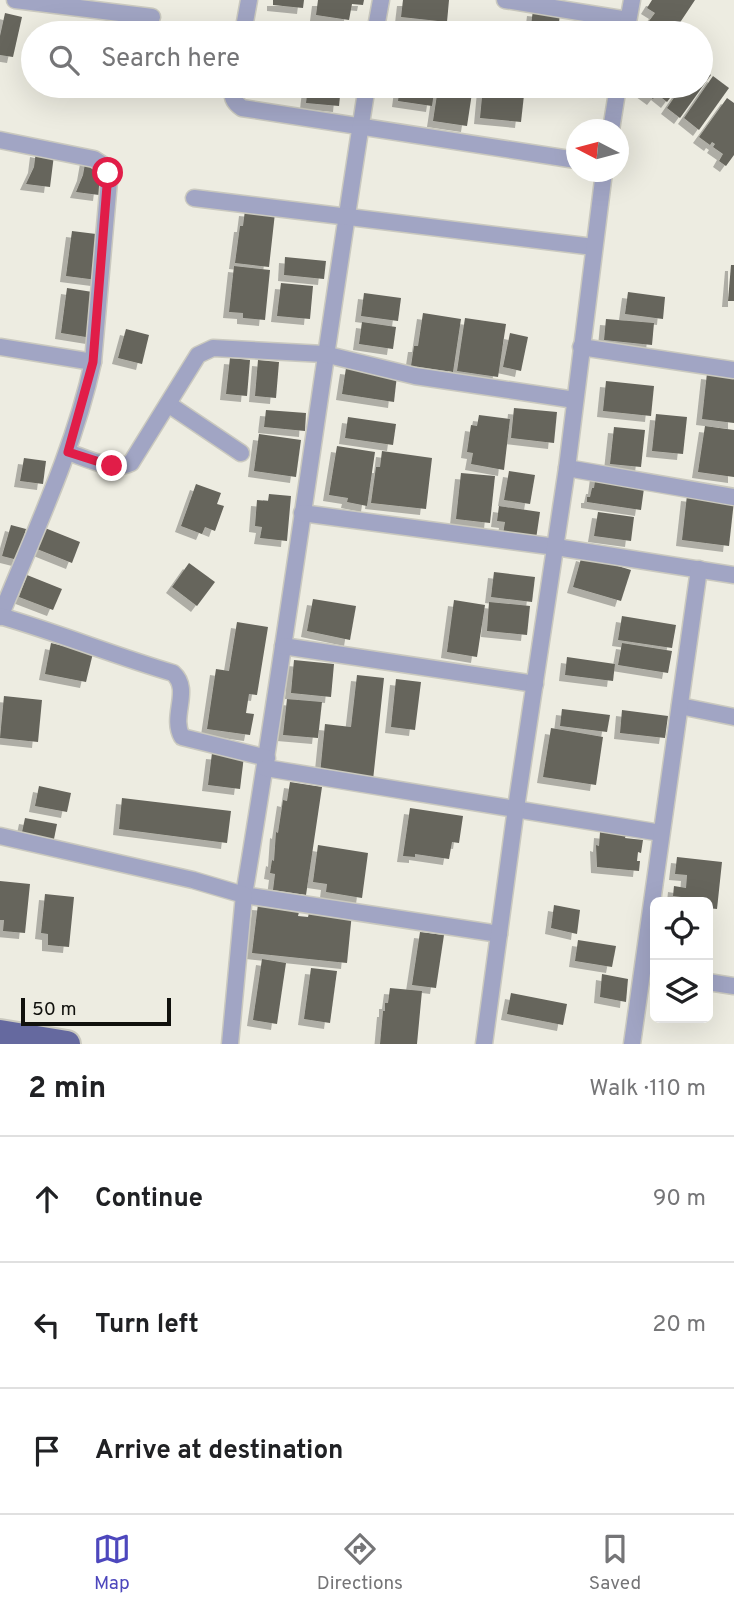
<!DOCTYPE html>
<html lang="en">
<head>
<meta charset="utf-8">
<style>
	:root { --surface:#fff; --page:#f2f2f2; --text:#202124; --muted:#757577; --line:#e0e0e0; --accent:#4d47bd }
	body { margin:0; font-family:Overpass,sans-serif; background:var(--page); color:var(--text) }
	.controls { position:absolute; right:21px; bottom:21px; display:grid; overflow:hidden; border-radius:10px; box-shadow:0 7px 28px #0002 }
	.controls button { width:63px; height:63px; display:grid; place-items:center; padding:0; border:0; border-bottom:2px solid var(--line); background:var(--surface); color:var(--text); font:35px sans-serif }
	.compass { position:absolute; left:566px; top:119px; width:63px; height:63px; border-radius:50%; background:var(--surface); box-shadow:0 7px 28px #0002; rotate:276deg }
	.scale { position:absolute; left:21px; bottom:18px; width:150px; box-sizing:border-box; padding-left:7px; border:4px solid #11110d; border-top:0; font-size:19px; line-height:24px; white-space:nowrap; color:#11110d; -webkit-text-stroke:5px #edece1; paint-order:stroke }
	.stop { position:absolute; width:21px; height:21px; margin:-16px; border:5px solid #e11d48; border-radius:50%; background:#fff }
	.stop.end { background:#e11d48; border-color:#fff; box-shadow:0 2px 7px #0008 }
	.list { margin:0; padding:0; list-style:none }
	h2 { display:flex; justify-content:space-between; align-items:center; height:91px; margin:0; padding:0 28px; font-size:30px }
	h2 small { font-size:23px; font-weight:400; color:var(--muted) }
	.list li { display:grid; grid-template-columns:46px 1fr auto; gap:21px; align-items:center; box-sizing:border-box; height:126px; padding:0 28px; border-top:2px solid var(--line) }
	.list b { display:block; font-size:26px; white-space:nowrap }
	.list em { font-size:23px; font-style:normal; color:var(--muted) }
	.icon { flex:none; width:38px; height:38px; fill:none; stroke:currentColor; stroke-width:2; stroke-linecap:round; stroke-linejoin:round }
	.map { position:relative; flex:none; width:734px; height:1044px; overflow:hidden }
	.search { position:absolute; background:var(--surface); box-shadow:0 7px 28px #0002; left:21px; right:21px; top:21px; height:77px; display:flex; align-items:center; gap:18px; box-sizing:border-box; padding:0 24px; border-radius:38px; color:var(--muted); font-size:26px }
	.sheet { height:469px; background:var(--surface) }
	nav { display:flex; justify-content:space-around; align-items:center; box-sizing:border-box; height:98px; border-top:2px solid var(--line); background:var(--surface); font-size:19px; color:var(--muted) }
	nav a { display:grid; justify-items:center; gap:4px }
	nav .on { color:var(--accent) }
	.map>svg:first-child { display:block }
	.building { fill:#66655c; filter:url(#shadow) }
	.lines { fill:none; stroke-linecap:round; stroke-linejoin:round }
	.minor-casing { stroke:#cac9bf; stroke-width:19 }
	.primary-casing { stroke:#cac9bf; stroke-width:30 }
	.minor { stroke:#a1a5c4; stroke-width:16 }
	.primary { stroke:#65699f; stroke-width:26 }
	.route { stroke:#e11d48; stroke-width:9 }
</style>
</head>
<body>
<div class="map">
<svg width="734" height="1044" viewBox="0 0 734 1044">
	<defs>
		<filter id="shadow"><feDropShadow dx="-6" dy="6" stdDeviation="0" flood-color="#0004"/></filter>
	</defs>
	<rect width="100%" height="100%" fill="#edece1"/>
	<g class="building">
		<path d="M273,0H304L303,8L273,5Z"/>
		<path d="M318,0H364L363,5L352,4L349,20L316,15Z"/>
		<path d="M403,0H449L447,22L401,17Z"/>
		<path d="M652,0H695L673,33H658L646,25L655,13L647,8Z"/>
		<path d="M533,10L560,13L558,33H530Z"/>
		<path d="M5,13L22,17L13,57L0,55V36Z"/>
		<path d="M404,21L446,27L445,33H397L398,27H404Z"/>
		<path d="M311,23L353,29L352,33H309Z"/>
		<path d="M701,67L711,75L680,118L667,108L682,86H701Z"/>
		<path d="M713,76L729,88L699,130L684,118Z"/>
		<path d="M308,86H341L339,106L306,103Z"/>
		<path d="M400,86H435L432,106L398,101Z"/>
		<path d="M483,86H525L521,122L480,118Z"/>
		<path d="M640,86H679L667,102L657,94L653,99L638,88Z"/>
		<path d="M438,88L472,93L467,126L433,121Z"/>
		<path d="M727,98L734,103V155L726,166L719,161L723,154L713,147L715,144L712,142L710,145L699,137Z"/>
		<path d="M36,151L54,155L50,187L26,184L34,167Z"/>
		<path d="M86,158L103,162L99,195L76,192L83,175Z"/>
		<path d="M245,210L275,213L269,267L235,263L240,226H243Z"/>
		<path d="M72,231L104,235L97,280L66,276Z"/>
		<path d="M285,257L326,261L324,279L284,275Z"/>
		<path d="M731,265H734V301H728Z"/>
		<path d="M234,266L270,270L265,320L243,318V313L229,312Z"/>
		<path d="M281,283L313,286L310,319L277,316Z"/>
		<path d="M67,288L99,293L92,338L61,333Z"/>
		<path d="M628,292L665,297L663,319L625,314Z"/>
		<path d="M364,293L401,298L398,321L361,316Z"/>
		<path d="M423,313L461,319L453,372L411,366L414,346H418Z"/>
		<path d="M465,318L506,324L498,377L457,371Z"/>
		<path d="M606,319L654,323L652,345L604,340Z"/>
		<path d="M362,322L396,327L393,349L359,344Z"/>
		<path d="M126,329L149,335L142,364L118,358Z"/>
		<path d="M510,333L528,337L521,371L503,367Z"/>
		<path d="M230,358L250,360L247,396L226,394Z"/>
		<path d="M258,360L279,362L276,398L255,396Z"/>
		<path d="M346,368L397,375L394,402L342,394Z"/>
		<path d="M707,373L734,377V423L702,419Z"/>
		<path d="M606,381L654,386L651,416L603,411Z"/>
		<path d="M514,408L557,412L554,443L511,438Z"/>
		<path d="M266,410L306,413L305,431L264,427Z"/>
		<path d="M656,414L687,417L683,454L652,451Z"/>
		<path d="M479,415L510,419L504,470L471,464L473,453L467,452L471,425L477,426Z"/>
		<path d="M348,417L396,424L393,445L345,438Z"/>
		<path d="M705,426L734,430V477L698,472Z"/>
		<path d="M614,427L645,430L641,467L610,464Z"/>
		<path d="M259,434L301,440L296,477L254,471Z"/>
		<path d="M337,446L375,452L367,506L347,502L348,498L329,495Z"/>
		<path d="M382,451L432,458L426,509L371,503L376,467H380Z"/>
		<path d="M24,458L46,461L43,484L20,481Z"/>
		<path d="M509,471L535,475L530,504L504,500Z"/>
		<path d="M461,473L495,476L490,523L456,519Z"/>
		<path d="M596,473L645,481L641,510L587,502V497H590L592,488H594Z"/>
		<path d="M196,484L221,493L217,504L224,506L215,531L205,527L202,534L181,526Z"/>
		<path d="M269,494L291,496L287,541L260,538L262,527L255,526L257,500L268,501Z"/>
		<path d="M687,495L734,501L729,546L682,540Z"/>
		<path d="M499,506L540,512L536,539L503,534L505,522L497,521Z"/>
		<path d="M598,512L634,517L631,541L594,536Z"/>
		<path d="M11,525L26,529L18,560L2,556Z"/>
		<path d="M45,528L80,542L72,563L37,549Z"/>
		<path d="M582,555L631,570L621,601L573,587Z"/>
		<path d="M189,563L215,582L197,606L172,587Z"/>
		<path d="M494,572L535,577L532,602L491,597Z"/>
		<path d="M27,575L62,589L53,610L19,597Z"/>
		<path d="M313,599L356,606L350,640L307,631Z"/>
		<path d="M454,600L485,605L477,657L447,652Z"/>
		<path d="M489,602L530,606L527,635L487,631Z"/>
		<path d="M622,616L676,625L672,648L618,640Z"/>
		<path d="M237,622L268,627L257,695L249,694L246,713L254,714L250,735L207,729L216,669L229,671Z"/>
		<path d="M51,643L93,653L86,682L45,674Z"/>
		<path d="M622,643L672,651L668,673L618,665Z"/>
		<path d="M567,657L615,664L613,681L565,675Z"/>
		<path d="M294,660L334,664L331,697L291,693Z"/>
		<path d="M357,675L384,678L373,780L320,774L325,724L351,727Z"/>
		<path d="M396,679L421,682L415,730L391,727Z"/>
		<path d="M4,696L42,700L38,742L0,738Z"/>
		<path d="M287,699L322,702L318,738L283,735Z"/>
		<path d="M562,709L610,715L607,732L560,726Z"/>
		<path d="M622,710L668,716L665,738L620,733Z"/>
		<path d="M551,728L603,737L596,785L543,777Z"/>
		<path d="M212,753L244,756L240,789L208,785Z"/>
		<path d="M290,782L322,787L306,895L273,890L275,874L270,873L272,860L274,861L276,832L278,833L283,800L287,801Z"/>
		<path d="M39,786L71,793L67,812L35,806Z"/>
		<path d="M122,798L231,811L227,843L119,829Z"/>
		<path d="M410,808L463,816L459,843L452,842L449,859L415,854V857L403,856Z"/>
		<path d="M25,818L57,824L53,844L21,837Z"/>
		<path d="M600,832L626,835L625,838L643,840L641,853L638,852L637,861H640L639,871L597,867L596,845L599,846Z"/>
		<path d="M318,845L368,853L362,898L326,892L327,884L313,882Z"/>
		<path d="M677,857L722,862L717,909L708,908V902H680L681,897L673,896L674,886L686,888L687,875L675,874Z"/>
		<path d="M0,881L30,884L25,933L3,931L4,920H0Z"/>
		<path d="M45,894L74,897L69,947L48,945V934L41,933Z"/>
		<path d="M258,904L283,906V910L299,912L298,916L308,917L309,913H352L347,963L252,953Z"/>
		<path d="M554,905L580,910L577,934L551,928Z"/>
		<path d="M420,932L444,935L436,988L412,985Z"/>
		<path d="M578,940L616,946L612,967L575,961Z"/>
		<path d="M262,959L286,963L277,1024L253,1020Z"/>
		<path d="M311,968L337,971L330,1023L304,1019Z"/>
		<path d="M602,974L628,979L626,1002L600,997Z"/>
		<path d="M390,988L422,991L417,1044H380L383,1011H385V1003H388Z"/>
		<path d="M511,993L567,1004L563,1025L507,1014Z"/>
	</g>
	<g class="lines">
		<defs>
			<g id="minor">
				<path d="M15,0L152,17"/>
				<path d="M505,0L628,20"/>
				<path d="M243,33L249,0"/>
				<path d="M375,33L381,0"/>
				<path d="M626,33L632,0"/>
				<path d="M233,86C231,96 233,102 242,108L576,160"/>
				<path d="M367,86C324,355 289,626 244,895L499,934"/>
				<path d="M611,130L618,86"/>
				<path d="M0,140L94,159L105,166L109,181L93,362C74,450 34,533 0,617"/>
				<path d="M194,198L594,247"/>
				<path d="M0,347L93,362"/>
				<path d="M581,347L734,370"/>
				<path d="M168,404L241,453"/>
				<path d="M68,452C86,458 112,472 131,463L198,355L213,348L324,354L415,376L575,400"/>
				<path d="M567,468L734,497"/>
				<path d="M302,513L556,547L734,575"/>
				<path d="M0,616C59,633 115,656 173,673C192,690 170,716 182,737L267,758"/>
				<path d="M283,646L535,684"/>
				<path d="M680,706L734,717"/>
				<path d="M266,768L661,833"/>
				<path d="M0,836L193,880L244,895L230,1044"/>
				<path d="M708,982L734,986"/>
				<path d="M484,1044L516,808L567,468L604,172"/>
				<path d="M632,1044L699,569"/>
			</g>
			<path id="primary" d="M0,1033L67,1044"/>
		</defs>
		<use href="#minor" class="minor-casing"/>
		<use href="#primary" class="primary-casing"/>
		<use href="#minor" class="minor"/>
		<use href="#primary" class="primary"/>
	</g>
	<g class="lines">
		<path class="route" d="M108,173L93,362L68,452L112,466"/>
	</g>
</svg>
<div class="controls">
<button><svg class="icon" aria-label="locate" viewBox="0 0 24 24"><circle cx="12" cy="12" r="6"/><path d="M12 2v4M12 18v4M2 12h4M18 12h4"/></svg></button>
<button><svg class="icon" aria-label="layers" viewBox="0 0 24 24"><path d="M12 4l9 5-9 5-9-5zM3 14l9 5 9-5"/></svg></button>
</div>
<svg class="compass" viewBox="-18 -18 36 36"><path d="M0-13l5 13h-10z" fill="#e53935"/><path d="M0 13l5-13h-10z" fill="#757577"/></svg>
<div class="scale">50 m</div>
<div class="stop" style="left:108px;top:173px"></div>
<div class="stop end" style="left:112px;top:466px"></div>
<div class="search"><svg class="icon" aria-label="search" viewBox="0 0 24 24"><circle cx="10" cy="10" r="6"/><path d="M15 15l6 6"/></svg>Search here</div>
</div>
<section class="sheet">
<h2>2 min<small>Walk · 110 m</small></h2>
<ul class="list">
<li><svg class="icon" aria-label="ahead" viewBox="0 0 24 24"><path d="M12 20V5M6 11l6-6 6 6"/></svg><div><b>Continue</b></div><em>90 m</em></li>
<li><svg class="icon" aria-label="left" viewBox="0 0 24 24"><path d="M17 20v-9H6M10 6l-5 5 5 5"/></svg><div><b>Turn left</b></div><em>20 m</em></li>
<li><svg class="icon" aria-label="arrive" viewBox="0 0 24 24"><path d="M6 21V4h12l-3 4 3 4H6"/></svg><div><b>Arrive at destination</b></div></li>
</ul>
</section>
<nav>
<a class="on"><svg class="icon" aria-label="map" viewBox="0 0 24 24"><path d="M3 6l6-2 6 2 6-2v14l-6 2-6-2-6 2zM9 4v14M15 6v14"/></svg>Map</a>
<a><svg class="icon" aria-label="directions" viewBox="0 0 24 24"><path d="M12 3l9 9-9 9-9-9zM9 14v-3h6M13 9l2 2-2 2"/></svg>Directions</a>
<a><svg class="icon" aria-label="saved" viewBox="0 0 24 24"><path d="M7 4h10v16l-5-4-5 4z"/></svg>Saved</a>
</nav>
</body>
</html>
